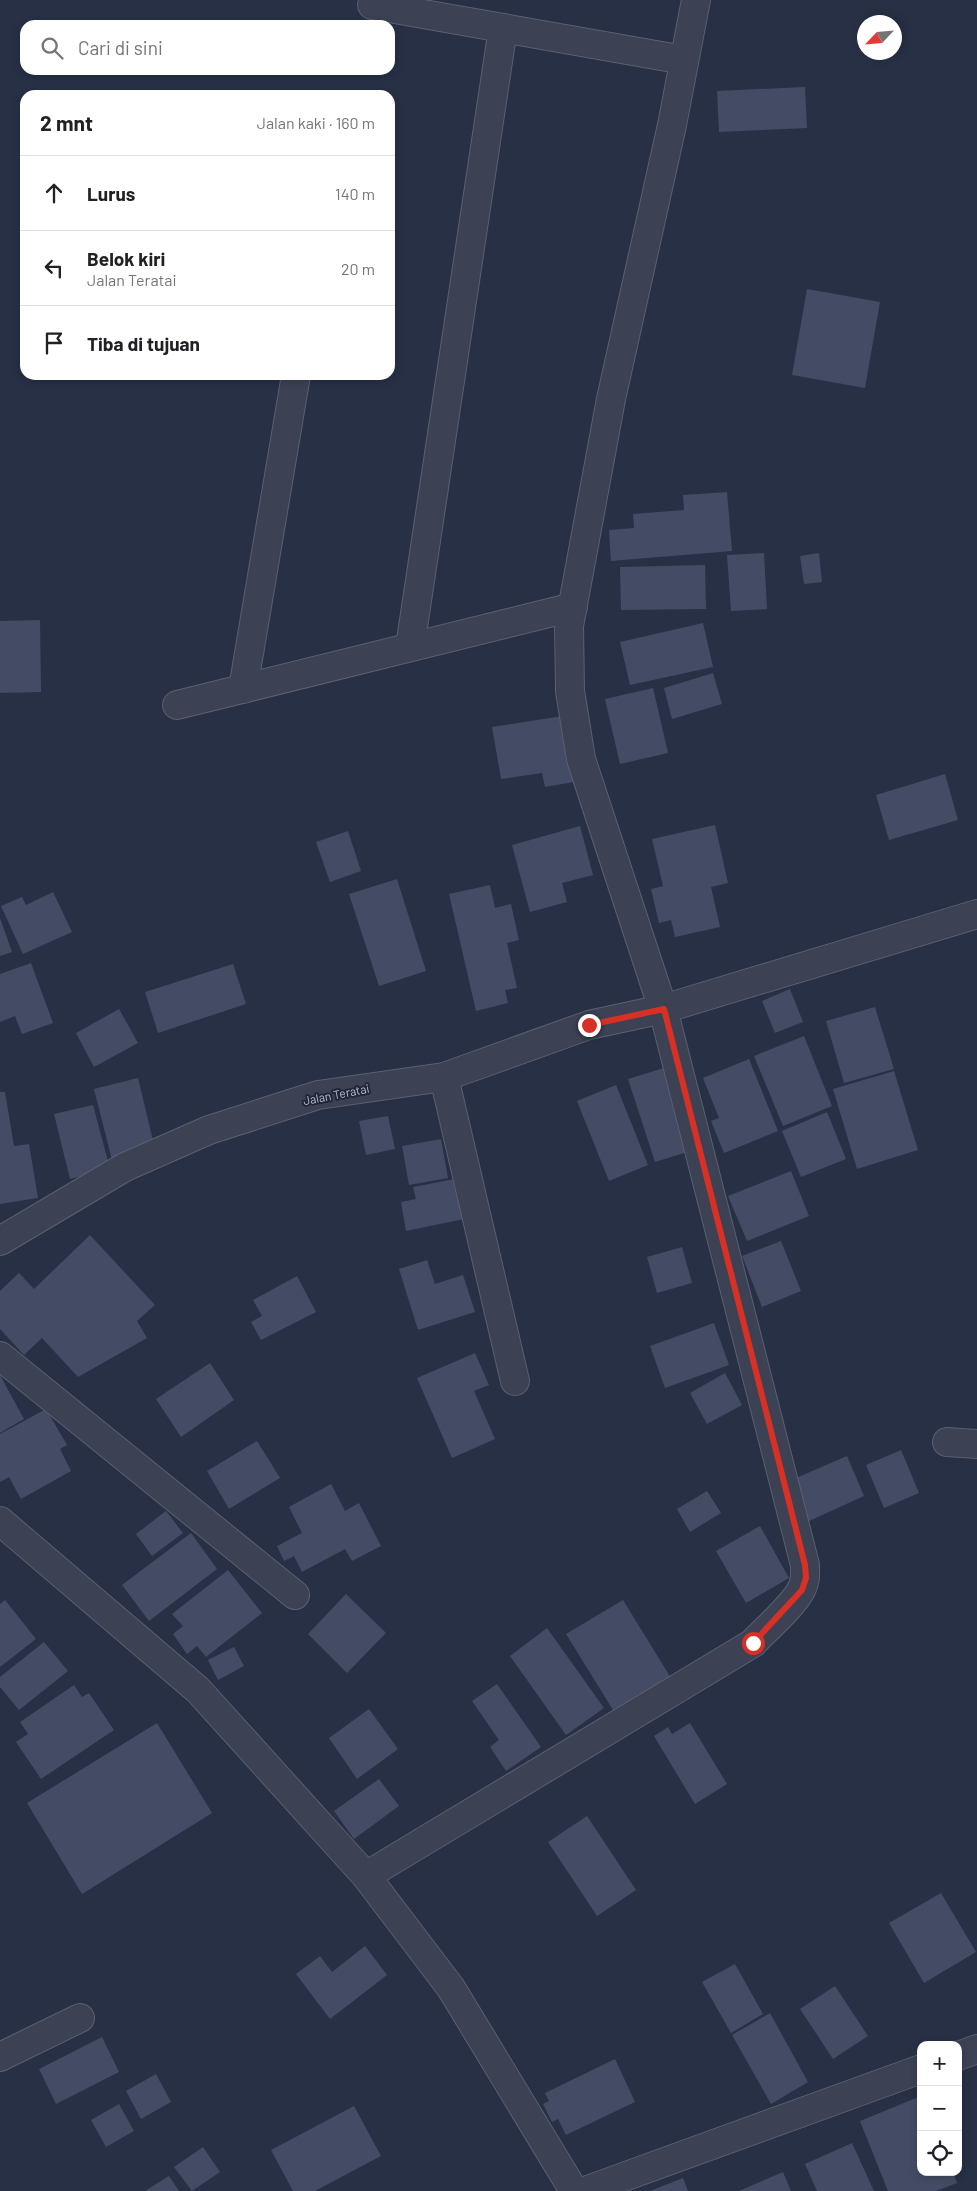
<!DOCTYPE html>
<html lang="id">
<head>
<meta charset="utf-8">
<style>
	:root { --surface:#fff; --page:#f6f6f6; --text:#202124; --muted:#757577; --line:#e0e0e0 }
	body { margin:0; font-family:Barlow,sans-serif; background:var(--page); color:var(--text) }
	.controls { position:absolute; right:15px; bottom:15px; display:grid; overflow:hidden; border-radius:10px; box-shadow:0 2px 8px #0003 }
	.controls button { width:45px; height:45px; display:grid; place-items:center; padding:0; border:0; border-bottom:1px solid var(--line); background:var(--surface); color:var(--text); font:25px sans-serif }
	.compass { position:absolute; left:857px; top:15px; width:45px; height:45px; border-radius:50%; background:var(--surface); box-shadow:0 2px 8px #0003; rotate:244deg }
	.stop { position:absolute; width:15px; height:15px; margin:-11px; border:4px solid #d93025; border-radius:50%; background:#fff }
	.stop.end { background:#d93025; border-color:#fff; box-shadow:0 1px 5px #0008 }
	.list { margin:0; padding:0; list-style:none }
	h2 { display:flex; justify-content:space-between; align-items:center; height:65px; margin:0; padding:0 20px; font-size:21px }
	h2 small { font-size:16px; font-weight:400; color:var(--muted) }
	.list li { display:grid; grid-template-columns:32px 1fr auto; gap:15px; align-items:center; box-sizing:border-box; height:75px; padding:0 20px; border-top:1px solid var(--line) }
	.list b { display:block; font-size:19px; white-space:nowrap }
	.list p { margin:0; font-size:16px; white-space:nowrap; color:var(--muted) }
	.list em { font-size:16px; font-style:normal; color:var(--muted) }
	.icon { flex:none; width:28px; height:28px; fill:none; stroke:currentColor; stroke-width:2; stroke-linecap:round; stroke-linejoin:round }
	.map { position:relative; flex:none; width:977px; height:2191px; overflow:hidden }
	.search { position:absolute; background:var(--surface); box-shadow:0 2px 8px #0003; left:20px; top:20px; width:375px; height:55px; display:flex; align-items:center; gap:12px; box-sizing:border-box; padding:0 18px; border-radius:15px; color:var(--muted); font-size:19px }
	.panel { position:absolute; background:var(--surface); box-shadow:0 2px 8px #0003; left:20px; top:90px; width:375px; height:290px; border-radius:15px }
	.map>svg:first-child { display:block }
	.building { fill:#444c65 }
	.lines { fill:none; stroke-linecap:round; stroke-linejoin:round }
	.street-casing { stroke:#5a6071; stroke-width:30 }
	.street { stroke:#3c4254; stroke-width:28 }
	.route { stroke:#d93025; stroke-width:6 }
	.labels { text-anchor:middle; dominant-baseline:central; stroke-width:4; stroke-linejoin:round; paint-order:stroke }
	.street-label { font-size:12px; fill:#b9becd; stroke:#20273a }
</style>
</head>
<body>
<div class="map">
<svg width="977" height="2191" viewBox="0 0 977 2191">
	<rect width="100%" height="100%" fill="#273045"/>
	<g class="building">
		<path d="M805,87L807,128L719,132L717,91Z"/>
		<path d="M807,289L880,302L865,388L792,375Z"/>
		<path d="M727,492L732,551L611,561L609,530L634,528L633,514L684,510L683,495Z"/>
		<path d="M764,553L767,609L731,611L727,555Z"/>
		<path d="M819,553L822,582L804,584L800,556Z"/>
		<path d="M705,565L706,609L621,610L620,567Z"/>
		<path d="M40,620L41,692L0,693V621Z"/>
		<path d="M703,623L713,667L630,685L620,642Z"/>
		<path d="M713,673L722,704L672,719L664,688Z"/>
		<path d="M653,688L668,753L620,764L605,699Z"/>
		<path d="M563,716L574,782L545,787L542,773L501,779L492,727Z"/>
		<path d="M945,774L958,820L889,840L876,795Z"/>
		<path d="M715,825L728,883L711,887L720,927L675,937L671,920L659,923L651,889L663,886L652,839Z"/>
		<path d="M580,826L593,875L562,883L567,902L530,912L512,845Z"/>
		<path d="M348,831L361,871L330,882L316,842Z"/>
		<path d="M397,879L426,971L379,986L349,894Z"/>
		<path d="M490,885L495,908L511,904L519,940L507,943L517,988L505,990L508,1003L476,1011L449,894Z"/>
		<path d="M53,892L72,932L23,954L1,906L22,897L26,905Z"/>
		<path d="M0,918L12,952L0,956Z"/>
		<path d="M31,963L53,1023L22,1034L15,1016L0,1022V974Z"/>
		<path d="M233,964L246,1004L158,1033L145,992Z"/>
		<path d="M790,989L803,1022L775,1033L762,1001Z"/>
		<path d="M875,1007L894,1069L844,1083L826,1021Z"/>
		<path d="M119,1009L138,1043L94,1067L76,1033Z"/>
		<path d="M804,1036L832,1106L783,1126L754,1056Z"/>
		<path d="M749,1059L778,1131L724,1153L711,1121L719,1118L703,1078Z"/>
		<path d="M667,1067L694,1150L655,1162L628,1079Z"/>
		<path d="M894,1071L918,1150L857,1169L833,1089Z"/>
		<path d="M138,1078L155,1149L112,1160L94,1089Z"/>
		<path d="M616,1085L648,1165L609,1181L577,1101Z"/>
		<path d="M0,1092H5L14,1146L29,1144L38,1198L0,1204Z"/>
		<path d="M93,1105L110,1169L70,1179L54,1114Z"/>
		<path d="M827,1112L846,1159L801,1177L782,1131Z"/>
		<path d="M388,1116L395,1149L366,1155L359,1121Z"/>
		<path d="M441,1139L448,1178L409,1185L402,1146Z"/>
		<path d="M791,1171L809,1216L747,1241L728,1196Z"/>
		<path d="M455,1179L464,1219L406,1231L401,1202L416,1199L413,1187Z"/>
		<path d="M90,1235L155,1305L137,1321L147,1338L78,1377L42,1338L24,1355L0,1329V1291L19,1273L34,1289Z"/>
		<path d="M781,1241L801,1291L762,1307L742,1256Z"/>
		<path d="M682,1247L692,1283L657,1293L647,1257Z"/>
		<path d="M427,1260L435,1284L463,1275L475,1312L418,1330L399,1269Z"/>
		<path d="M297,1276L316,1312L261,1340L251,1322L262,1316L253,1300Z"/>
		<path d="M714,1323L729,1365L665,1388L650,1346Z"/>
		<path d="M475,1353L489,1385L474,1391L495,1439L452,1458L417,1378Z"/>
		<path d="M210,1363L234,1400L181,1437L156,1399Z"/>
		<path d="M725,1373L742,1405L707,1424L690,1393Z"/>
		<path d="M0,1375L24,1419L0,1433Z"/>
		<path d="M46,1409L67,1445L60,1449L71,1471L21,1499L9,1477L0,1482V1434Z"/>
		<path d="M257,1441L280,1478L229,1509L207,1471Z"/>
		<path d="M901,1450L919,1493L884,1508L866,1465Z"/>
		<path d="M847,1456L864,1496L807,1522L789,1481Z"/>
		<path d="M331,1484L345,1511L359,1503L381,1546L352,1561L345,1549L302,1572L294,1556L284,1561L277,1546L302,1533L289,1507Z"/>
		<path d="M707,1491L721,1513L690,1532L677,1509Z"/>
		<path d="M166,1511L183,1533L152,1556L136,1534Z"/>
		<path d="M760,1526L789,1578L746,1603L716,1551Z"/>
		<path d="M191,1533L217,1569L149,1621L122,1585Z"/>
		<path d="M228,1570L262,1613L206,1657L197,1646L187,1654L173,1634L183,1626L172,1614Z"/>
		<path d="M346,1594L386,1633L347,1673L308,1634Z"/>
		<path d="M5,1600L36,1639L0,1667V1604Z"/>
		<path d="M623,1600L674,1683L618,1718L566,1634Z"/>
		<path d="M547,1628L604,1708L566,1735L510,1656Z"/>
		<path d="M44,1642L68,1671L19,1710L0,1687V1677Z"/>
		<path d="M234,1647L244,1666L218,1680L208,1660Z"/>
		<path d="M497,1684L541,1747L506,1771L490,1747L499,1740L472,1701Z"/>
		<path d="M74,1685L82,1697L89,1693L114,1730L41,1779L16,1742L28,1734L20,1722Z"/>
		<path d="M369,1709L398,1749L357,1779L329,1738Z"/>
		<path d="M157,1723L212,1813L82,1894L27,1803Z"/>
		<path d="M690,1723L727,1784L695,1804L654,1736L668,1727L672,1734Z"/>
		<path d="M379,1779L399,1806L354,1839L334,1811Z"/>
		<path d="M587,1816L636,1890L597,1916L548,1842Z"/>
		<path d="M941,1893L976,1952L924,1983L889,1923Z"/>
		<path d="M365,1946L387,1975L330,2019L296,1974L320,1956L332,1972Z"/>
		<path d="M735,1964L763,2014L731,2033L702,1982Z"/>
		<path d="M835,1986L868,2036L833,2059L800,2009Z"/>
		<path d="M770,2013L808,2082L771,2104L732,2035Z"/>
		<path d="M102,2037L119,2072L56,2104L39,2069Z"/>
		<path d="M615,2059L635,2102L566,2135L558,2119L552,2122L543,2104L549,2101L545,2093Z"/>
		<path d="M156,2074L171,2102L141,2119L126,2091Z"/>
		<path d="M921,2096V2172H953L957,2183L936,2191H888L860,2121Z"/>
		<path d="M119,2104L134,2131L106,2147L91,2120Z"/>
		<path d="M354,2106L381,2156L315,2191H293L271,2150Z"/>
		<path d="M852,2143L874,2191H817L805,2164Z"/>
		<path d="M203,2147L220,2172L192,2191L174,2167Z"/>
		<path d="M783,2172L791,2191H739Z"/>
		<path d="M169,2176L179,2191H145Z"/>
		<path d="M683,2178L688,2191H650Z"/>
	</g>
	<g class="lines">
		<defs>
			<g id="street">
				<path d="M372,5L684,60"/>
				<path d="M410,647L503,28"/>
				<path d="M243,689L296,375"/>
				<path d="M177,705L573,607"/>
				<path d="M444,1077L515,1381"/>
				<path d="M0,1241L125,1167L209,1130L318,1095L444,1077L589,1025L663,1009L977,914"/>
				<path d="M0,1356L295,1595"/>
				<path d="M947,1442L977,1444"/>
				<path d="M0,1521L198,1690L366,1876L451,1988L574,2191"/>
				<path d="M366,1876L753,1643C766,1629 795,1604 802,1588C806,1580 805,1574 805,1565L663,1009L581,759L570,691L569,626L611,399L672,125L696,0"/>
				<path d="M958,2056L977,2049"/>
				<path d="M0,2057L80,2018"/>
				<path d="M585,2191L921,2069"/>
			</g>
		</defs>
		<use href="#street" class="street-casing"/>
		<use href="#street" class="street"/>
	</g>
	<g class="lines">
		<path class="route" d="M589,1025L664,1009L805,1565L806,1578L802,1590L753,1643"/>
	</g>
	<g class="labels">
		<g class="street-label">
			<text transform="translate(336 1094) rotate(-11)">Jalan Teratai</text>
		</g>
	</g>
</svg>
<div class="controls">
<button>+</button>
<button>−</button>
<button><svg class="icon" aria-label="locate" viewBox="0 0 24 24"><circle cx="12" cy="12" r="6"/><path d="M12 2v4M12 18v4M2 12h4M18 12h4"/></svg></button>
</div>
<svg class="compass" viewBox="-18 -18 36 36"><path d="M0-13l5 13h-10z" fill="#e53935"/><path d="M0 13l5-13h-10z" fill="#757577"/></svg>
<div class="stop" style="left:753px;top:1643px"></div>
<div class="stop end" style="left:589px;top:1025px"></div>
<div class="search"><svg class="icon" aria-label="search" viewBox="0 0 24 24"><circle cx="10" cy="10" r="6"/><path d="M15 15l6 6"/></svg>Cari di sini</div>
<section class="panel">
<h2>2 mnt<small>Jalan kaki · 160 m</small></h2>
<ul class="list">
<li><svg class="icon" aria-label="ahead" viewBox="0 0 24 24"><path d="M12 20V5M6 11l6-6 6 6"/></svg><div><b>Lurus</b></div><em>140 m</em></li>
<li><svg class="icon" aria-label="left" viewBox="0 0 24 24"><path d="M17 20v-9H6M10 6l-5 5 5 5"/></svg><div><b>Belok kiri</b><p>Jalan Teratai</p></div><em>20 m</em></li>
<li><svg class="icon" aria-label="arrive" viewBox="0 0 24 24"><path d="M6 21V4h12l-3 4 3 4H6"/></svg><div><b>Tiba di tujuan</b></div></li>
</ul>
</section>
</div>
</body>
</html>
